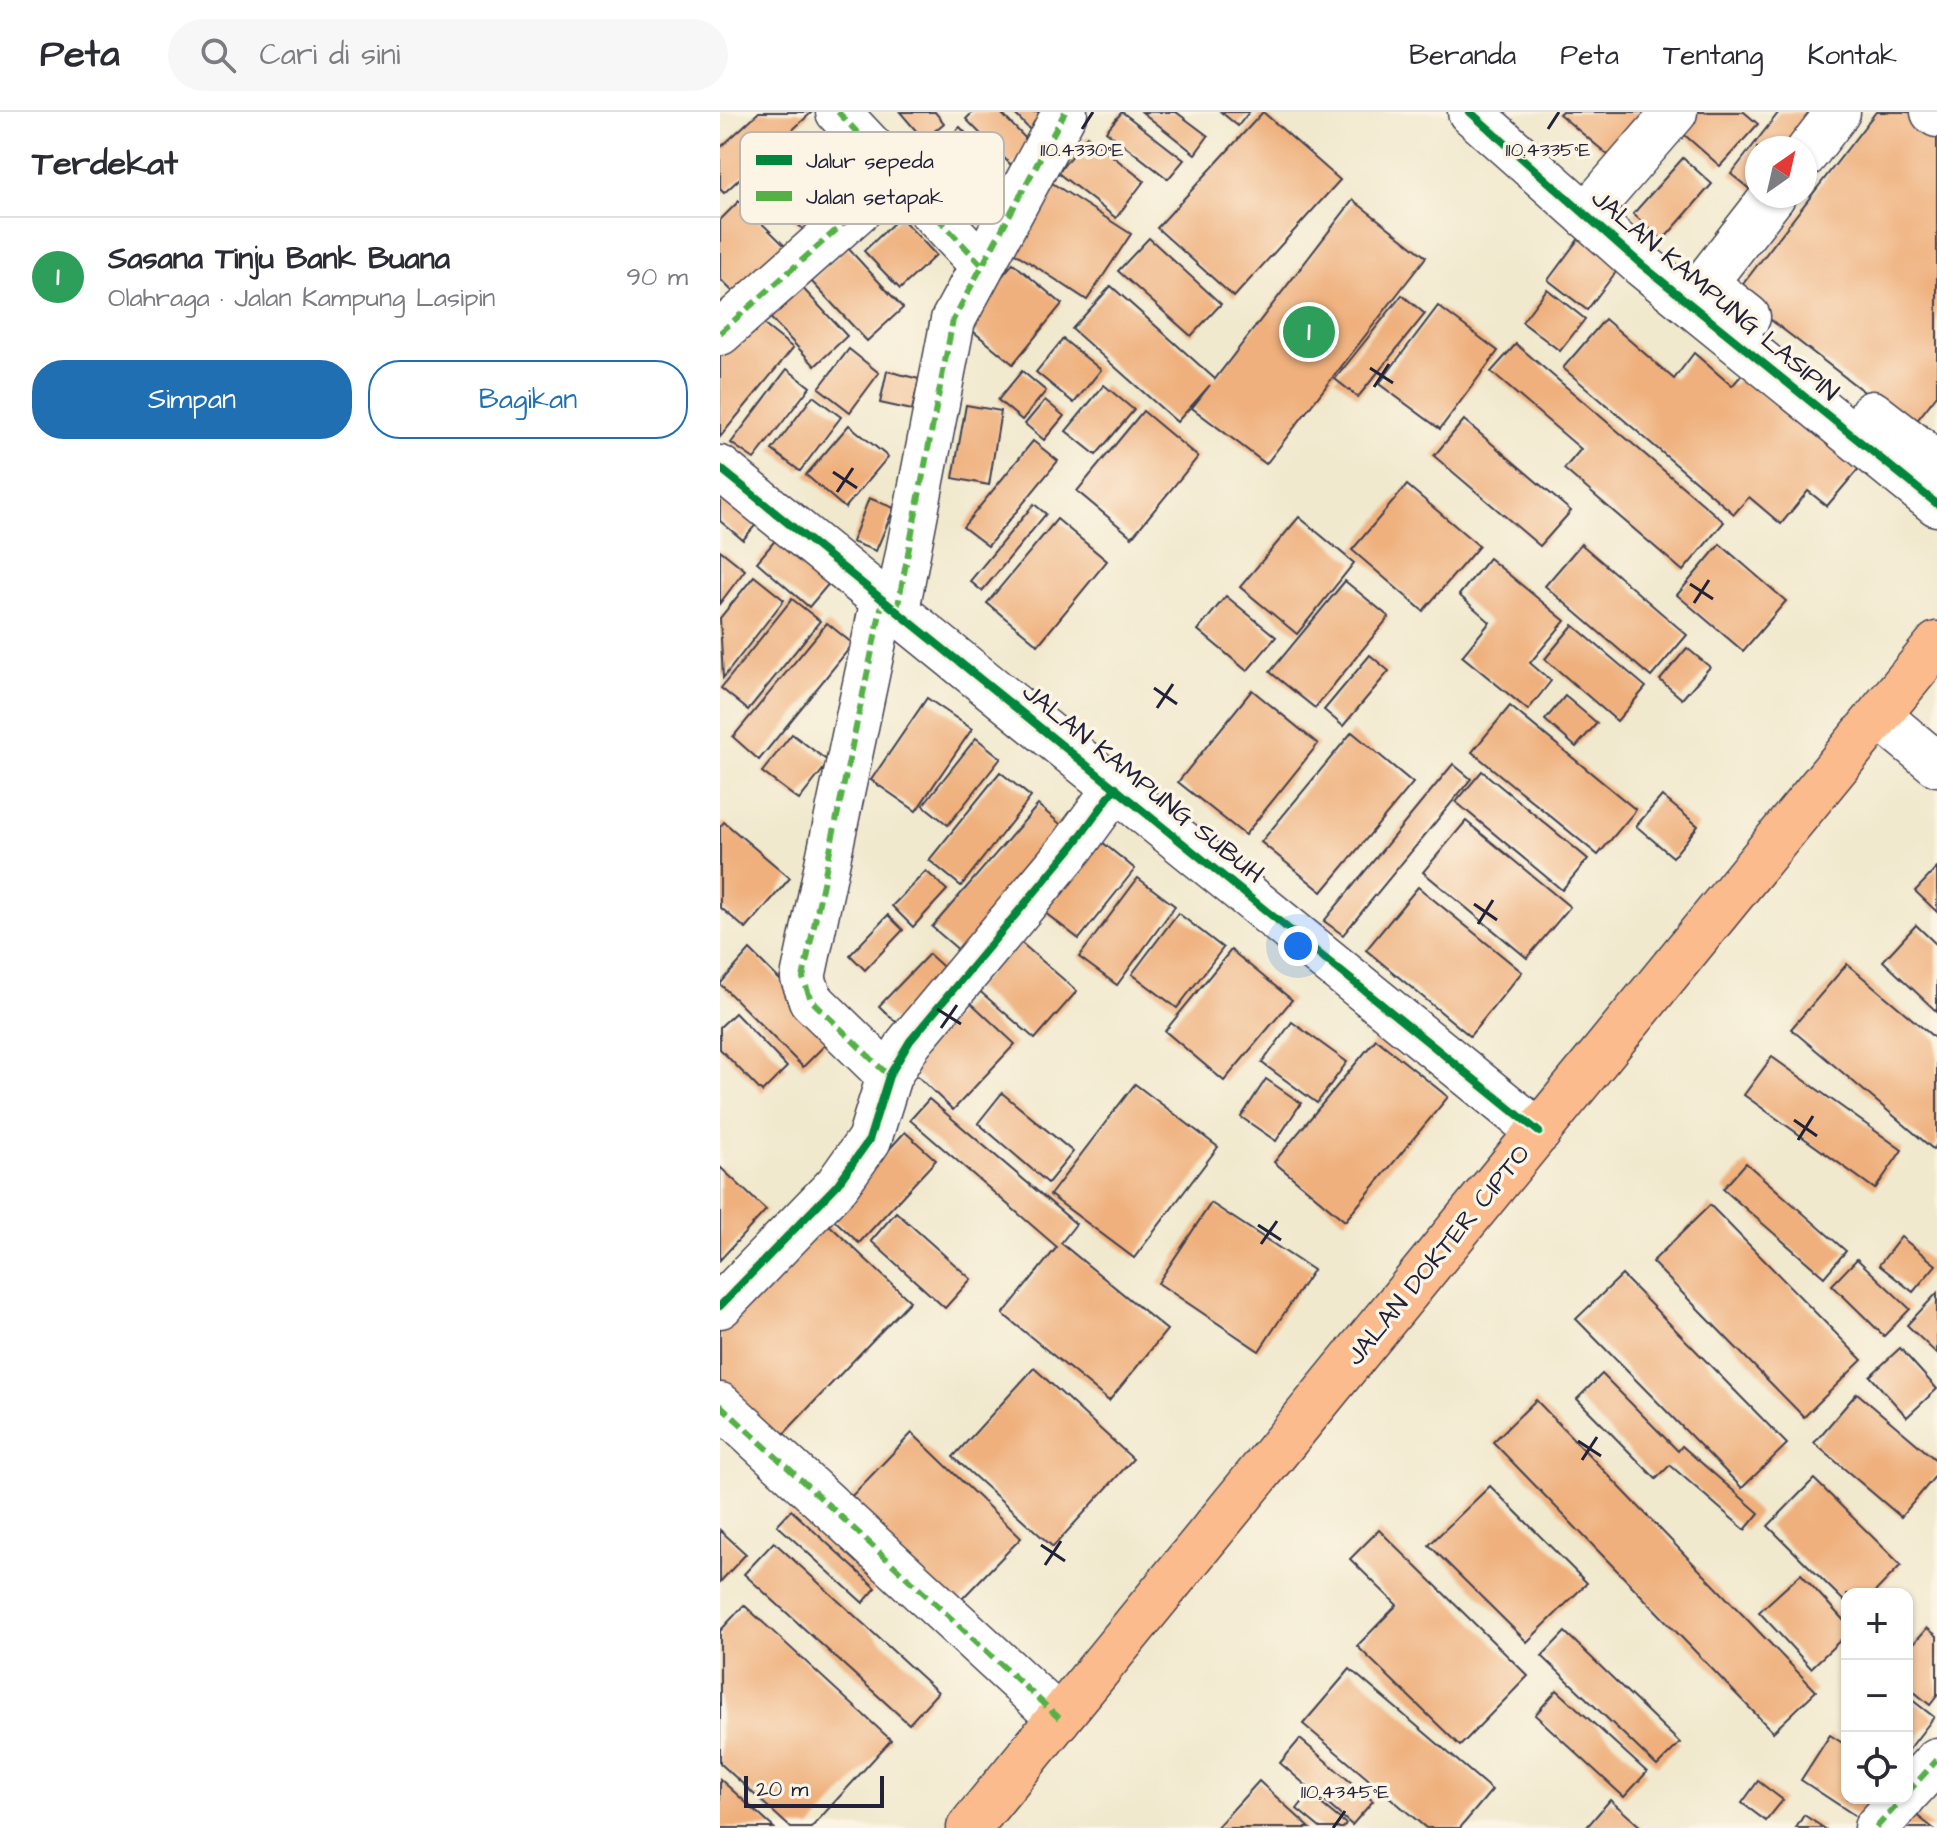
<!DOCTYPE html>
<html lang="id">
<head>
<meta charset="utf-8">
<style>
	:root { --surface:#fff; --page:#f7f7f7; --text:#2b2b33; --muted:#7c7c81; --line:#e1e1e2; --accent:#1f6fb2 }
	body { margin:0; font-family:"Architects Daughter",sans-serif; background:var(--page); color:var(--text) }
	.controls { position:absolute; right:24px; bottom:24px; display:grid; overflow:hidden; border-radius:16px; box-shadow:0 2px 6px #0004 }
	.controls button { width:72px; height:72px; display:grid; place-items:center; padding:0; border:0; border-bottom:2px solid var(--line); background:var(--surface); color:var(--text); font:40px sans-serif }
	.compass { position:absolute; left:1025px; top:24px; width:72px; height:72px; border-radius:50%; background:var(--surface); box-shadow:0 2px 6px #0004; rotate:34deg }
	.scale { position:absolute; left:24px; bottom:20px; width:140px; box-sizing:border-box; padding-left:8px; border:4px solid #22223b; border-top:0; font-size:22px; line-height:28px; white-space:nowrap; color:#22223b; -webkit-text-stroke:6px #fcf5e5; paint-order:stroke }
	.you { position:absolute; left:578px; top:834px; width:28px; height:28px; margin:-20px; border:6px solid #fff; border-radius:50%; background:#1a73e8; box-shadow:0 0 0 12px #1a73e833 }
	.badge { display:grid; place-items:center; width:52px; height:52px; border-radius:50%; background:var(--accent); color:#fff; font-size:26px; font-weight:700 }
	.pin { position:absolute; translate:-50% -50%; border:4px solid #fff; box-shadow:0 2px 8px #0006 }
	.list { margin:0; padding:0; list-style:none }
	h2 { display:flex; justify-content:space-between; align-items:center; height:104px; margin:0; padding:0 32px; font-size:34px }
	h2 small { font-size:26px; font-weight:400; color:var(--muted) }
	.list li { display:grid; grid-template-columns:52px 1fr auto; gap:24px; align-items:center; box-sizing:border-box; height:120px; padding:0 32px; border-top:2px solid var(--line) }
	.list b { display:block; font-size:30px; white-space:nowrap }
	.list p { margin:0; font-size:26px; white-space:nowrap; color:var(--muted) }
	.list em { font-size:26px; font-style:normal; color:var(--muted) }
	.actions { display:flex; gap:16px; padding:24px 32px }
	.actions a { flex:1; padding:18px 0; border:2px solid var(--accent); border-radius:32px; text-align:center; font-size:28px; color:var(--accent) }
	.actions .main { background:var(--accent); color:#fff }
	.icon { flex:none; width:44px; height:44px; fill:none; stroke:currentColor; stroke-width:2; stroke-linecap:round; stroke-linejoin:round }
	.map { position:relative; flex:none; width:1217px; height:1716px; overflow:hidden }
	header { display:flex; align-items:center; gap:48px; box-sizing:border-box; height:112px; padding:0 40px; background:var(--surface); border-bottom:2px solid var(--line) }
	header strong { font-size:38px }
	nav { display:flex; gap:44px; margin-inline-start:auto; font-size:28px }
	.search { width:560px; height:72px; background:var(--page); display:flex; align-items:center; gap:20px; box-sizing:border-box; padding:0 28px; border-radius:44px; color:var(--muted); font-size:30px }
	main { display:flex }
	aside { flex:1; background:var(--surface) }
	.map>svg:first-child { display:block }
	.building { fill:#efb07d }
	.lines { fill:none; stroke-linecap:round; stroke-linejoin:round }
	.minor-casing { stroke:#414051; stroke-width:47 }
	.highway-casing { stroke:#414051; stroke-width:47 }
	.minor { stroke:#fff; stroke-width:44 }
	.highway { stroke:#fbbb8d; stroke-width:44 }
	.quiet { stroke:#55b146; stroke-width:6; stroke-dasharray:12 6; stroke-linecap:butt }
	.cycleway-casing { stroke:#fcf5e5; stroke-width:13 }
	.cycleway { stroke:#00873e; stroke-width:8 }
	.ticks { fill:none; stroke:#22223b; stroke-width:3 }
	.labels { text-anchor:middle; dominant-baseline:central; stroke-width:7; stroke-linejoin:round; paint-order:stroke }
	.street-label { font-size:26px; fill:#22223b; stroke:#fcf5e5 }
	.key { fill:#fcf5e5; stroke:#bbb6b2; stroke-width:2 }
	.key-label { font-size:22px; fill:#22223b }
	.ticks-label { font-size:20px; text-anchor:middle; fill:#22223b; stroke:#fcf5e5; stroke-width:7; stroke-linejoin:round; paint-order:stroke }
</style>
</head>
<body>
<header>
<strong>Peta</strong>
<div class="search"><svg class="icon" aria-label="search" viewBox="0 0 24 24"><circle cx="10" cy="10" r="6"/><path d="M15 15l6 6"/></svg>Cari di sini</div>
<nav><a>Beranda</a><a>Peta</a><a>Tentang</a><a>Kontak</a></nav>
</header>
<main>
<aside>
<h2>Terdekat<small></small></h2>
<ul class="list">
<li><span class="badge" style="background:#2e9e5b">1</span><div><b>Sasana Tinju Bank Buana</b><p>Olahraga · Jalan Kampung Lasipin</p></div><em>90 m</em></li>
</ul>
<div class="actions"><a class="main">Simpan</a><a>Bagikan</a></div>
</aside>
<div class="map">
<svg width="1217" height="1716" viewBox="0 0 1217 1716">
	<rect width="100%" height="100%" fill="#fcf5e5"/>
	<filter id="ink" filterUnits="userSpaceOnUse"><feTurbulence type="fractalNoise" baseFrequency=".0125" numOctaves="2"/><feDisplacementMap in="SourceGraphic" scale="16" xChannelSelector="R" yChannelSelector="G"/><feConvolveMatrix kernelMatrix="1 2 1 2 8 2 1 2 1" color-interpolation-filters="sRGB"/></filter>
	<filter id="wash" filterUnits="userSpaceOnUse"><feTurbulence type="fractalNoise" baseFrequency=".006" numOctaves="4" result="noise"/><feDisplacementMap in="SourceGraphic" scale="32" xChannelSelector="R" yChannelSelector="G"/><feGaussianBlur stdDeviation="1.8" result="paint"/><feColorMatrix in="noise" values="0 0 0 0 0 0 0 0 0 0 0 0 0 0 0 0 0 1.4 0 .05"/><feComposite in="paint" operator="in"/></filter>
	<g filter="url(#wash)">
		<rect width="100%" height="100%" fill="#f1e9ce"/>
		<g id="blocks">
			<g class="building">
				<path d="M39,0H92L4,81L0,77V36Z"/>
				<path d="M180,0H215L224,11L204,28Z"/>
				<path d="M253,0H280L313,34L292,54L246,7Z"/>
				<path d="M293,0H335L313,21Z"/>
				<path d="M402,0L464,48L448,67L386,19Z"/>
				<path d="M422,0H456L488,24L475,42Z"/>
				<path d="M501,0H529L518,14Z"/>
				<path d="M543,0L620,68L514,185L437,116Z"/>
				<path d="M841,0H946L899,52L839,2Z"/>
				<path d="M977,0H1024L1038,12L1000,54L960,19Z"/>
				<path d="M1059,0H1093L1065,36H1037V72L1032,79L1011,62Z"/>
				<path d="M1156,0H1205L1217,9V283L1191,316L1016,181Z"/>
				<path d="M240,15L290,69L270,89L219,34Z"/>
				<path d="M108,20L150,58L88,122L45,81Z"/>
				<path d="M367,24L424,69L396,106L338,61Z"/>
				<path d="M963,46L992,72L943,128L913,102Z"/>
				<path d="M332,71L411,122L367,188L289,137Z"/>
				<path d="M633,88L706,145L546,352L472,296L490,273L457,310L352,217L391,174L495,267Z"/>
				<path d="M19,89L66,135L18,185L0,167V108Z"/>
				<path d="M180,105L216,143L180,177L144,139Z"/>
				<path d="M863,121L902,152L867,198L828,168Z"/>
				<path d="M429,126L501,192L471,224L398,159Z"/>
				<path d="M127,135L183,196L147,229L91,169Z"/>
				<path d="M293,151L342,192L293,252L243,211Z"/>
				<path d="M78,171L127,224L95,254L45,200Z"/>
				<path d="M827,177L865,207L840,239L802,210Z"/>
				<path d="M682,183L705,202L638,285L615,267Z"/>
				<path d="M718,194L778,239L720,317L659,272Z"/>
				<path d="M28,200L73,236L0,325V235Z"/>
				<path d="M885,207L954,267L974,241L1012,274L1026,258L1140,355L1107,394L1088,379L1061,412L1029,385L1014,402L843,256Z"/>
				<path d="M343,227L381,258L354,291L316,260Z"/>
				<path d="M796,232L1004,410L963,459L844,357L861,337L771,260Z"/>
				<path d="M129,237L159,261L130,300L99,276Z"/>
				<path d="M67,257L90,275L34,347L11,331Z"/>
				<path d="M167,259L199,267L192,298L160,291Z"/>
				<path d="M302,259L326,279L302,308L278,288Z"/>
				<path d="M384,273L414,298L376,343L346,319Z"/>
				<path d="M93,284L121,305L80,359L52,338Z"/>
				<path d="M325,288L344,304L324,328L305,312Z"/>
				<path d="M246,293L281,299L269,373L233,366Z"/>
				<path d="M423,299L478,345L412,425L357,379Z"/>
				<path d="M744,308L851,399L820,434L714,344Z"/>
				<path d="M129,313L168,345L125,396L86,363Z"/>
				<path d="M313,329L338,349L268,434L243,415Z"/>
				<path d="M687,373L759,434L703,499L632,438Z"/>
				<path d="M8,376L43,404L23,428L0,409V385Z"/>
				<path d="M149,386L174,396L156,439L132,430Z"/>
				<path d="M314,392L326,402L262,479L250,469Z"/>
				<path d="M579,405L634,451L577,522L520,475Z"/>
				<path d="M337,407L387,449L318,533L267,491Z"/>
				<path d="M64,418L116,463L89,495L37,450Z"/>
				<path d="M861,432L967,523L931,565L825,474Z"/>
				<path d="M1000,432L1066,489L1023,539L957,483Z"/>
				<path d="M0,438L25,458L0,491Z"/>
				<path d="M769,446L845,509L810,551L831,569L808,598L742,544L770,510L739,483Z"/>
				<path d="M34,464L64,488L3,566L0,506Z"/>
				<path d="M625,469L669,505L595,596L550,560Z"/>
				<path d="M506,484L556,525L527,559L478,518Z"/>
				<path d="M72,487L100,509L28,598L1,576Z"/>
				<path d="M107,511L133,532L39,648L13,625Z"/>
				<path d="M853,513L926,575L897,609L825,547Z"/>
				<path d="M967,536L990,555L962,587L940,568Z"/>
				<path d="M650,543L669,559L623,614L604,598Z"/>
				<path d="M532,578L598,632L525,723L458,670Z"/>
				<path d="M845,584L877,611L856,635L825,608Z"/>
				<path d="M207,586L252,617L196,699L151,668Z"/>
				<path d="M790,594L916,698L878,743L752,640Z"/>
				<path d="M632,620L693,671L602,780L541,730Z"/>
				<path d="M72,622L109,650L79,688L42,660Z"/>
				<path d="M256,626L281,646L228,713L203,693Z"/>
				<path d="M733,652L751,667L623,823L604,809Z"/>
				<path d="M762,659L868,747L842,778L736,690Z"/>
				<path d="M280,660L311,685L241,774L209,748Z"/>
				<path d="M942,684L978,714L953,745L916,714Z"/>
				<path d="M318,693L353,723L248,846L212,815Z"/>
				<path d="M746,709L850,795L807,846L703,760Z"/>
				<path d="M4,710L70,766L26,817L0,795V715Z"/>
				<path d="M371,721L415,757L359,827L315,793Z"/>
				<path d="M1217,756V800L1195,779Z"/>
				<path d="M206,759L227,778L193,815L172,794Z"/>
				<path d="M418,766L455,794L397,873L359,845Z"/>
				<path d="M698,775L802,860L750,924L646,838Z"/>
				<path d="M458,801L503,836L457,896L412,862Z"/>
				<path d="M168,803L183,818L145,858L130,843Z"/>
				<path d="M1196,813L1217,833V900L1163,849Z"/>
				<path d="M298,828L357,879L315,927L256,876Z"/>
				<path d="M30,838L115,923L83,955L0,872Z"/>
				<path d="M511,838L572,888L504,969L445,919Z"/>
				<path d="M209,842L231,862L180,914L159,894Z"/>
				<path d="M1127,852L1217,928V1032L1213,1037L1071,917Z"/>
				<path d="M249,889L295,932L233,998L188,955Z"/>
				<path d="M15,901L67,955L42,980L0,937V915Z"/>
				<path d="M572,910L627,950L597,991L542,951Z"/>
				<path d="M656,927L728,985L625,1109L554,1050Z"/>
				<path d="M1052,945L1182,1038L1155,1077L1024,983Z"/>
				<path d="M546,967L581,991L556,1029L521,1005Z"/>
				<path d="M415,972L498,1035L414,1146L330,1083Z"/>
				<path d="M282,981L353,1040L328,1071L258,1011Z"/>
				<path d="M209,987L356,1112L341,1131L447,1218L389,1289L283,1202L337,1135L190,1008Z"/>
				<path d="M185,1020L216,1048L139,1131L109,1103Z"/>
				<path d="M1026,1051L1126,1139L1104,1165L1003,1077Z"/>
				<path d="M0,1055L46,1098L0,1148Z"/>
				<path d="M491,1091L593,1158L539,1239L438,1171Z"/>
				<path d="M990,1093L1142,1248L1084,1305L932,1150Z"/>
				<path d="M176,1100L251,1167L225,1196L151,1129Z"/>
				<path d="M104,1108L190,1189L56,1330L0,1277V1217Z"/>
				<path d="M1181,1125L1216,1153L1193,1180L1159,1153Z"/>
				<path d="M1137,1147L1190,1197L1164,1224L1112,1173Z"/>
				<path d="M902,1163L1067,1332L1022,1376L856,1207Z"/>
				<path d="M1217,1181V1242L1187,1213Z"/>
				<path d="M1180,1236L1217,1277L1187,1305L1150,1264Z"/>
				<path d="M314,1256L413,1347L333,1435L233,1345Z"/>
				<path d="M882,1262L958,1339L962,1334L1039,1401L1025,1418L950,1353L936,1367L857,1287Z"/>
				<path d="M1137,1281L1217,1349V1362L1181,1405L1094,1331Z"/>
				<path d="M816,1288L1096,1579L1053,1620L773,1330Z"/>
				<path d="M192,1321L301,1426L235,1494L126,1390Z"/>
				<path d="M1094,1367L1181,1453L1153,1482H1127V1492L1048,1414Z"/>
				<path d="M770,1374L867,1471L807,1530L709,1433Z"/>
				<path d="M71,1398L156,1476L143,1491L57,1413Z"/>
				<path d="M0,1418L26,1442L0,1470Z"/>
				<path d="M659,1418L808,1564L740,1634L637,1534L677,1493L630,1447Z"/>
				<path d="M54,1430L218,1580L189,1612L24,1462Z"/>
				<path d="M1081,1462L1127,1512V1522L1091,1556L1039,1500Z"/>
				<path d="M24,1493L171,1628L91,1716H71L0,1651V1519Z"/>
				<path d="M1207,1516L1217,1524V1584L1210,1593L1187,1574V1539Z"/>
				<path d="M845,1520L960,1631L937,1654L822,1544Z"/>
				<path d="M630,1557L772,1678L740,1716H706L583,1612Z"/>
				<path d="M837,1578L927,1660L904,1685L815,1603Z"/>
				<path d="M1187,1584L1214,1605L1187,1640Z"/>
				<path d="M1110,1623L1127,1634V1686H1165L1148,1712L1081,1668Z"/>
				<path d="M580,1627L653,1689L632,1713L560,1651Z"/>
				<path d="M0,1667L54,1716H0Z"/>
				<path d="M539,1669L590,1716H496Z"/>
				<path d="M1038,1669L1063,1688L1046,1709L1022,1691Z"/>
				<path d="M589,1682L626,1712L623,1716H600L577,1697Z"/>
				<path d="M890,1688L922,1716H866Z"/>
				<path d="M1191,1699L1213,1716H1178Z"/>
				<path d="M1084,1703L1104,1716H1076Z"/>
			</g>
		</g>
	</g>
	<g filter="url(#ink)">
		<use href="#blocks" fill-opacity="0" stroke="#414051" stroke-width="2"/>
		<g class="lines">
			<defs>
				<g id="minor">
					<path d="M118,0L261,152"/>
					<path d="M750,0L922,153L1217,392"/>
					<path d="M1213,0L1217,3"/>
					<path d="M1085,43L1118,0"/>
					<path d="M866,103L955,0"/>
					<path d="M1028,205L985,171L1053,84"/>
					<path d="M0,221L178,63"/>
					<path d="M1152,301L1217,351"/>
					<path d="M0,356L819,1020"/>
					<path d="M163,487L83,866L91,888L169,964"/>
					<path d="M177,498L233,208L345,0"/>
					<path d="M1159,604L1217,652"/>
					<path d="M0,1194L117,1073L149,1028L169,964L190,929L353,734L396,675"/>
					<path d="M0,1293L339,1606"/>
					<path d="M1187,1681L1217,1648"/>
					<path d="M1156,1716L1183,1686"/>
				</g>
				<path id="highway" d="M249,1716L1217,532"/>
			</defs>
			<use href="#minor" class="minor-casing"/>
			<use href="#highway" class="highway-casing"/>
			<use href="#minor" class="minor"/>
			<use href="#highway" class="highway"/>
			<g class="quiet">
				<path d="M118,0L261,152"/>
				<path d="M0,221L178,63"/>
				<path d="M163,487L83,866L91,888L169,964"/>
				<path d="M177,498L233,208L345,0"/>
				<path d="M0,1293L339,1606"/>
				<path d="M1187,1681L1217,1648"/>
				<path d="M1156,1716L1183,1686"/>
			</g>
			<defs>
				<g id="cycleway">
					<path d="M750,0L922,153L1217,392"/>
					<path d="M0,356L819,1020"/>
					<path d="M0,1194L117,1073L149,1028L169,964L190,929L353,734L396,675"/>
				</g>
			</defs>
			<use href="#cycleway" class="cycleway-casing"/>
			<use href="#cycleway" class="cycleway"/>
		</g>
	</g>
	<path class="ticks" d="M362,17L373,0M828,17L839,0M650,256L673,271M654,275L669,252M113,360L137,376M117,380L133,356M970,472L993,487M974,491L989,468M434,576L457,592M437,596L453,572M754,792L777,808M758,812L773,788M217,897L241,912M221,916L237,893M1074,1008L1097,1024M1078,1028L1093,1004M538,1113L561,1128M541,1132L557,1109M858,1329L881,1344M862,1348L877,1325M321,1433L345,1449M325,1453L341,1429M613,1716L625,1699"/>
	<g class="labels">
		<g class="street-label">
			<text transform="translate(995 183) rotate(40)">JALAN KAMPUNG LASIPIN</text>
			<text transform="translate(423 671) rotate(39)">JALAN KAMPUNG SUBUH</text>
			<text transform="translate(718 1143) rotate(-51)">JALAN DOKTER CIPTO</text>
		</g>
	</g>
	<rect x="20" y="20" width="264" height="92" rx="12" class="key"/>
	<rect x="36" y="43" width="36" height="10" fill="#00873e"/>
	<rect x="36" y="79" width="36" height="10" fill="#55b146"/>
	<g class="key-label">
		<text x="86" y="56">Jalur sepeda</text>
		<text x="86" y="92">Jalan setapak</text>
	</g>
	<g class="ticks-label">
		<text x="362" y="44">110.4330°E</text>
		<text x="828" y="44">110.4335°E</text>
		<text x="625" y="1686">110.4345°E</text>
	</g>
</svg>
<div class="controls">
<button>+</button>
<button>−</button>
<button><svg class="icon" aria-label="locate" viewBox="0 0 24 24"><circle cx="12" cy="12" r="6"/><path d="M12 2v4M12 18v4M2 12h4M18 12h4"/></svg></button>
</div>
<svg class="compass" viewBox="-18 -18 36 36"><path d="M0-13l5 13h-10z" fill="#e53935"/><path d="M0 13l5-13h-10z" fill="#7c7c81"/></svg>
<div class="scale">20 m</div>
<div class="you"></div>
<div class="pin badge" style="left:589px;top:220px;background:#2e9e5b">1</div>
</div>
</main>
</body>
</html>
